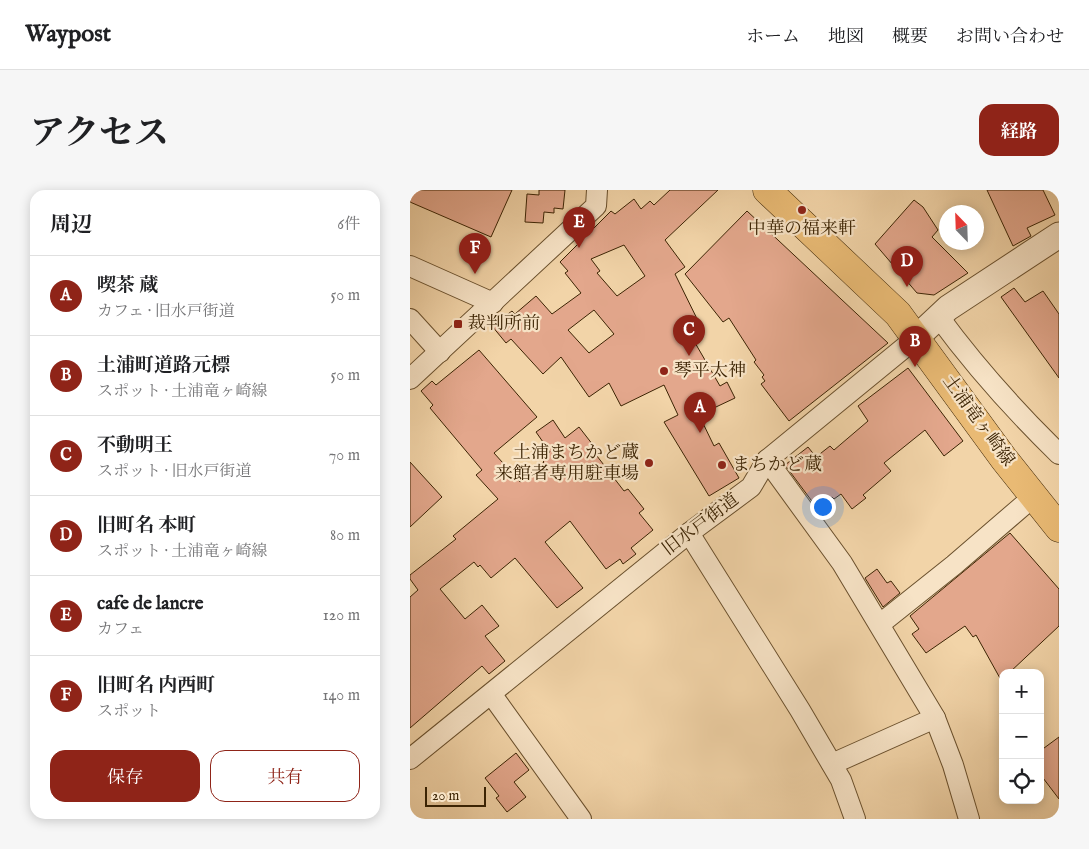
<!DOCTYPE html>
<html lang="ja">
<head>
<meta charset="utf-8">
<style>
	:root { --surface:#fff; --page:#f6f6f6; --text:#202124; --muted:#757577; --line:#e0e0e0; --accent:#8f2418 }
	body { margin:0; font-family:"IM FELL English","Noto Serif JP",serif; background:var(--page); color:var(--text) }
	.controls { position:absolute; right:15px; bottom:15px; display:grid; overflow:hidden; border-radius:10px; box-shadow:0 2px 12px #0003 }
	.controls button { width:45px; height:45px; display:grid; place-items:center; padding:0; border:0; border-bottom:1px solid var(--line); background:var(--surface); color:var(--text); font:25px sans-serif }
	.compass { position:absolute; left:529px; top:15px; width:45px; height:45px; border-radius:50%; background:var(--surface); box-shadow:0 2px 12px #0003; rotate:337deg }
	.scale { position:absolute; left:15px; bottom:12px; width:61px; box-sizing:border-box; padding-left:5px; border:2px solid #3c2404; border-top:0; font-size:14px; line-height:18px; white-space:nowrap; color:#3c2404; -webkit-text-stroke:4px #f7e3c6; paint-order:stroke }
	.you { position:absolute; left:412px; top:316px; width:18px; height:18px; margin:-12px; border:4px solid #fff; border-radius:50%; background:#1a73e8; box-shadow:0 0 0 8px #1a73e833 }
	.badge { display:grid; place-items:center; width:32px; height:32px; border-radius:50%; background:var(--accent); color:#fff; font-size:16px; font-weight:700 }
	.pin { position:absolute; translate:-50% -41px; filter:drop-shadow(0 1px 2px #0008) }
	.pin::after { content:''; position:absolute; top:26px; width:18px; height:15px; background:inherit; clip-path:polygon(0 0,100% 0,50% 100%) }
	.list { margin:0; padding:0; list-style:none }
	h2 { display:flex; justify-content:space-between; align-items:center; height:65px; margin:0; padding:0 20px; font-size:21px }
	h2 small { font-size:16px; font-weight:400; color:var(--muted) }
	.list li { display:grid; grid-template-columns:32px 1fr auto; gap:15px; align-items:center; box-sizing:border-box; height:80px; padding:0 20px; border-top:1px solid var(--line) }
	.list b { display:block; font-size:19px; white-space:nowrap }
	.list p { margin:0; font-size:16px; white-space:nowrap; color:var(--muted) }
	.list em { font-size:16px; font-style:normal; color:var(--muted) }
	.actions { display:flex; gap:10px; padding:15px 20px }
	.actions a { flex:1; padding:11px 0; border:1px solid var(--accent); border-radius:15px; text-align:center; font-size:18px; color:var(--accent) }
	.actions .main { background:var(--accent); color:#fff }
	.icon { flex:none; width:28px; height:28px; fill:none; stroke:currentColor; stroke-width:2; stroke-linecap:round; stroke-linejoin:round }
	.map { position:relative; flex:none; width:649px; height:629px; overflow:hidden; border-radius:15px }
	header { display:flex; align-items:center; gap:30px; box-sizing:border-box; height:70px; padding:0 25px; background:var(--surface); border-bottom:1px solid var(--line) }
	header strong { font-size:24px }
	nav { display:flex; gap:28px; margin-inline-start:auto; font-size:18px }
	.intro { display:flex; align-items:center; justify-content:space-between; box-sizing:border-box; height:120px; padding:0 30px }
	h1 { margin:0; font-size:35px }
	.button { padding:12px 22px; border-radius:15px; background:var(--accent); color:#fff; font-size:18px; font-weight:700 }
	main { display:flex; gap:30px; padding:0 30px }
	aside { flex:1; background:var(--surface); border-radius:15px; box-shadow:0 2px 12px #0003 }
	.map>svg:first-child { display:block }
	.building { fill:#e3a78c; stroke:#3c2404; fill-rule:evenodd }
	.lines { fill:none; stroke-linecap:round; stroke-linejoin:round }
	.minor-casing { stroke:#6a502d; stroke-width:22 }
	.tertiary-casing { stroke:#6a502d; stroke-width:27 }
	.primary-casing { stroke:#3c2404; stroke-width:29 }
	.minor { stroke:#f7e3c6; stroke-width:20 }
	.tertiary { stroke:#f7e3c6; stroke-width:25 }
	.primary { stroke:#e9ba74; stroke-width:28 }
	.poi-dot { fill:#8f2418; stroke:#f7e3c6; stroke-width:2 }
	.labels { text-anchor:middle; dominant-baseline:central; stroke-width:4.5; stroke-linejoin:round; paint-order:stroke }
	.poi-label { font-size:18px; fill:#3c2404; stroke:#f7e3c6; text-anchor:start }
	.street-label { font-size:18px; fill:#3c2404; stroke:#f7e3c6 }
</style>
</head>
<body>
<header>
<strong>Waypost</strong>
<nav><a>ホーム</a><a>地図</a><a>概要</a><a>お問い合わせ</a></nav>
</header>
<div class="intro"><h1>アクセス</h1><a class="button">経路</a></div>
<main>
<aside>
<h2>周辺<small>6件</small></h2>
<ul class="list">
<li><span class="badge">A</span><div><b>喫茶 蔵</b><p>カフェ · 旧水戸街道</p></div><em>50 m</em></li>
<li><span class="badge">B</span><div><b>土浦町道路元標</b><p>スポット · 土浦竜ヶ崎線</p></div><em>50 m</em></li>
<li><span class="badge">C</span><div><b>不動明王</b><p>スポット · 旧水戸街道</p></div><em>70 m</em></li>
<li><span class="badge">D</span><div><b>旧町名 本町</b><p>スポット · 土浦竜ヶ崎線</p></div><em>80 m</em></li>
<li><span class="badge">E</span><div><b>cafe de lancre</b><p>カフェ</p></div><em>120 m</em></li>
<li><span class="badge">F</span><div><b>旧町名 内西町</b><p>スポット</p></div><em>140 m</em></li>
</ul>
<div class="actions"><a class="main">保存</a><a>共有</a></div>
</aside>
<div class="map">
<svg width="649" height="629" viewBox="0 0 649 629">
	<rect width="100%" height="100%" fill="#f2d4a8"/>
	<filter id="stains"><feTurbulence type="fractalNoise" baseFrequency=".004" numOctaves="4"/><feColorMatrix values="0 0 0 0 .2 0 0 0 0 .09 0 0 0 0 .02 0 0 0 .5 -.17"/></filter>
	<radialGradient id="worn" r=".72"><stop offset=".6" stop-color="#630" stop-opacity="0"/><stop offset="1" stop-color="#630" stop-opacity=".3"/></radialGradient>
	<g class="building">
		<path d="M0,0H102L81,47L0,12Z"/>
		<path d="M129,0H155L153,19L144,18V23L134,22L133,33L115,32L117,4L129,5Z"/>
		<path d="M260,0H308L255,50L275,77L265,84L294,143L284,151L310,196L317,192L325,208L289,225L304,256L309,253L329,288L299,306L254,232L268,225L254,195L211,216L199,193L179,207L151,167L133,184L101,149L96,153L82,136L102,121L105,124L126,106L142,124L171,103L155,83L158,81L150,72L201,21L205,24L224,9L231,19L240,11L244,15ZM214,55L235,86L207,106L187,83L190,81L181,69ZM184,120L204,144L179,163L158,140Z"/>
		<path d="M577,0H633L645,25L617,38L621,46L603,56Z"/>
		<path d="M504,10L513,17L528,40L522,47L558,83L524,105L507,103L465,54Z"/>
		<path d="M337,21L478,153L379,231L351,194L355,191L352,187L354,185L344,172L346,170L319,128L313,132L275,84Z"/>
		<path d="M604,98L615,112L633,101L649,124V188L591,107Z"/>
		<path d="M69,160L127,227L84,263L110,292L134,272L131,269L140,262L126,242L143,230L155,248L169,237L183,255L180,257L214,301L218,299L234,319L229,323L243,340L221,358L226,364L213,374L210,369L196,379L160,331L135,352L173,398L147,418L105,368L81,388L70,375L68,377L64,372L30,399L55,429L72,415L89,436L75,446L95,471L79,484L72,476L0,538V407L8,400L0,389V385L46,349L43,346L88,309L66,285L72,280L20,218L23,215L11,201L22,191L26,195Z"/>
		<path d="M498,178L553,251L534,266L515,240L474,273L481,281L453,305L456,308L442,319L431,304L424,309L422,307L407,318L375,275L398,257L406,267L420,256L424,260L458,231L448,216Z"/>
		<path d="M0,272L32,307L0,337Z"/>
		<path d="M600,343L649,399V436L599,483H593L591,490L566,445L563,447L555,436L516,463L502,444L509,439L500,426Z"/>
		<path d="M467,379L477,393L481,391L490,403L473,417L455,388Z"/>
		<path d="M649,547V609L630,584V561Z"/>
		<path d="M106,563L119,580L104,592L116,607L97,622L86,608L89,606L75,588Z"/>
	</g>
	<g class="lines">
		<defs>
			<g id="minor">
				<path d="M0,76L83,113"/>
				<path d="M528,126C564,175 606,222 649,264"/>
				<path d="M0,129L30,162"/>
				<path d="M0,189L186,16L187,0"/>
				<path d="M357,270L432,373L525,528L543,575L559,629"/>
				<path d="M279,343L390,520L431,590L445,629"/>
				<path d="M470,434L544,375L623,307"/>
				<path d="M82,505L171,629"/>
				<path d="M0,569L279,343L341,297L357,270L506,148"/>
				<path d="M422,574L525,528"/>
			</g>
			<path id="tertiary" d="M506,148L538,118L649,45"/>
			<path id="primary" d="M357,0L488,124L594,269L649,338"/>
		</defs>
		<use href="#minor" class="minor-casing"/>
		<use href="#tertiary" class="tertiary-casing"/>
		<use href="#primary" class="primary-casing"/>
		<use href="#minor" class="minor"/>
		<use href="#tertiary" class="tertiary"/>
		<use href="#primary" class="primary"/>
	</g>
	<g class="poi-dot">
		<circle cx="392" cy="20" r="5"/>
		<rect x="43" y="129" width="10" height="10" rx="2.5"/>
		<circle cx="254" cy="181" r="5"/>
		<circle cx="239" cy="273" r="5"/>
		<circle cx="312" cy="275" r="5"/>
	</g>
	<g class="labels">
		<g class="poi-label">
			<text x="392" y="39" text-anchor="middle">中華の福来軒</text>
			<text x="58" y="134">裁判所前</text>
			<text x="264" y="181">琴平太神</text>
			<text x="229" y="263" text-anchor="end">土浦まちかど蔵<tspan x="229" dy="21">来館者専用駐車場</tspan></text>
			<text x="322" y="275">まちかど蔵</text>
		</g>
		<g class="street-label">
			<text transform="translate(568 231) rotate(54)">土浦竜ヶ崎線</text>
			<text transform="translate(291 335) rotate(-37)">旧水戸街道</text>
		</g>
	</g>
	<rect width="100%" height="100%" filter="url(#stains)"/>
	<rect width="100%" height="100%" fill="url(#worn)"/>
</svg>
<div class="controls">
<button>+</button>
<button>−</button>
<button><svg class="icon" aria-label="locate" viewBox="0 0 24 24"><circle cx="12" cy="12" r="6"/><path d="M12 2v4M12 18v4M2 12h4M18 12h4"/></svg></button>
</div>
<svg class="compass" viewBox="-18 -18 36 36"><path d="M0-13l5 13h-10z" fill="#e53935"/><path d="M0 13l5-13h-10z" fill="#757577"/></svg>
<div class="scale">20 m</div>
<div class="you"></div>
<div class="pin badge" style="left:290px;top:243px">A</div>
<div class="pin badge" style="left:505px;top:177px">B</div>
<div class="pin badge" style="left:279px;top:166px">C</div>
<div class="pin badge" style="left:497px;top:97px">D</div>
<div class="pin badge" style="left:169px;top:58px">E</div>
<div class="pin badge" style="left:65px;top:84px">F</div>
</div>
</main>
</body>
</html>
